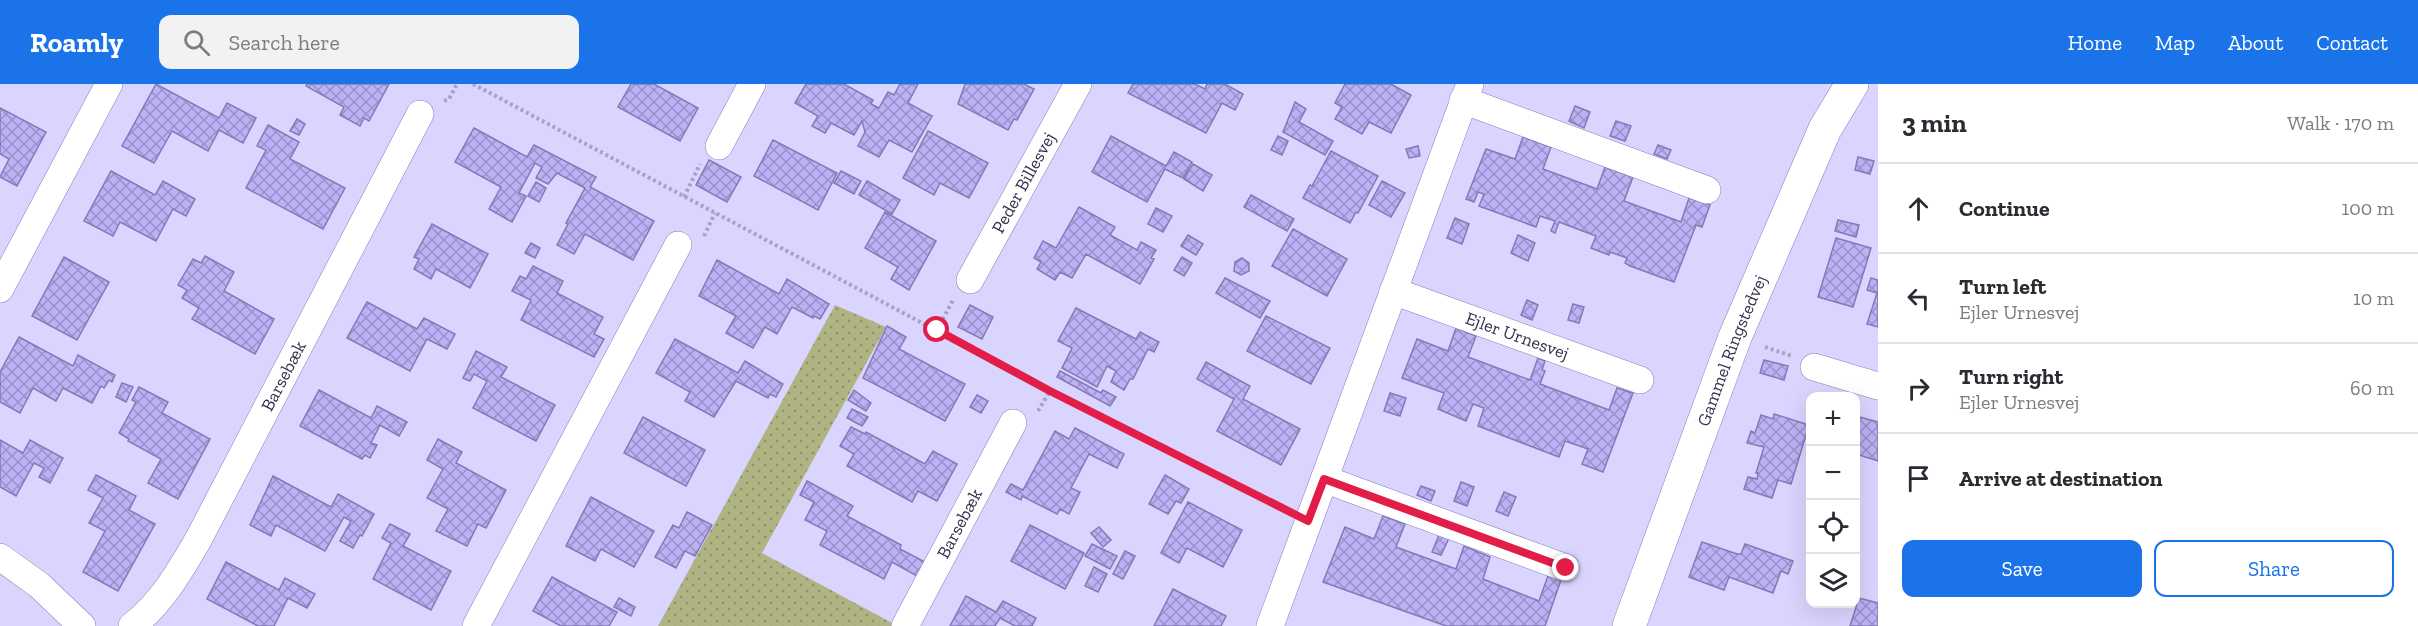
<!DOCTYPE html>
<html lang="en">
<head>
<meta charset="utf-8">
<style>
	:root { --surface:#fff; --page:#f2f2f3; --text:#2b2b33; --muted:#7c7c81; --line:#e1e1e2; --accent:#1a73e8 }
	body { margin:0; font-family:"Zilla Slab",serif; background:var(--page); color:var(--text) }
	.controls { position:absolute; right:18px; bottom:18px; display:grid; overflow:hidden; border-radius:12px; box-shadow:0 6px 24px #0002 }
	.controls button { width:54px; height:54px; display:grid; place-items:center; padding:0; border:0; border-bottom:2px solid var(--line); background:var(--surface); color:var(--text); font:30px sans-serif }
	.stop { position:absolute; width:18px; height:18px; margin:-14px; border:4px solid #e11d48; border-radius:50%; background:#fff }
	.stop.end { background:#e11d48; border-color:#fff; box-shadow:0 2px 6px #0008 }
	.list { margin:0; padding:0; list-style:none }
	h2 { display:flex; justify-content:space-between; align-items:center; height:78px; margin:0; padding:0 24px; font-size:26px }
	h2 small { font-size:20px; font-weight:400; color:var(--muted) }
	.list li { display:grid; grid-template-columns:39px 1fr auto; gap:18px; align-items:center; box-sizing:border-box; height:90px; padding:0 24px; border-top:2px solid var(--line) }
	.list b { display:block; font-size:22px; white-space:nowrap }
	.list p { margin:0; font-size:20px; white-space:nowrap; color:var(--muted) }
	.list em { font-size:20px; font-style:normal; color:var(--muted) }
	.actions { display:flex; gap:12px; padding:18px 24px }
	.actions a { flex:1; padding:14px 0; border:2px solid var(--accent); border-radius:12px; text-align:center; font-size:21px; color:var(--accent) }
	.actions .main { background:var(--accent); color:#fff }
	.icon { flex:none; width:33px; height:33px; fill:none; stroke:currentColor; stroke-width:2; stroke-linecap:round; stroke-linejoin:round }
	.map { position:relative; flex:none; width:1878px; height:542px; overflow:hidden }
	header { display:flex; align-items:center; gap:36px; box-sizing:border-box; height:84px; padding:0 30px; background:var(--accent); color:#fff }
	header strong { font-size:28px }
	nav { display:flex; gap:33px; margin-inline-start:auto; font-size:21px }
	.search { width:420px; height:54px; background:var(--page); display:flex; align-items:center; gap:15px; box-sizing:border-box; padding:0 21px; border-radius:12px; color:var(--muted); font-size:22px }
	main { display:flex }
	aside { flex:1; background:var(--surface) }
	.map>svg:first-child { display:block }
	.grass { fill:url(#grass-dots) }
	.building { fill:url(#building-cross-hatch); stroke:#8379b8; stroke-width:1.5 }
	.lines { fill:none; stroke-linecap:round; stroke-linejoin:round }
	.minor-casing { stroke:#857cbb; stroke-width:28 }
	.tertiary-casing { stroke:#857cbb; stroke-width:34 }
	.path { stroke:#a7a2c7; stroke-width:4; stroke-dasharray:3 3; stroke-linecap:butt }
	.minor { stroke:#fff; stroke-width:27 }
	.tertiary { stroke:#fff; stroke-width:33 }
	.route { stroke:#e11d48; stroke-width:8 }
	.labels { text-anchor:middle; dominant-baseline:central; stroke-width:4.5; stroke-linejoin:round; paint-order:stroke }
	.street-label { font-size:18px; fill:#36324d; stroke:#dad5fe }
</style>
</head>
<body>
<header>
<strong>Roamly</strong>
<div class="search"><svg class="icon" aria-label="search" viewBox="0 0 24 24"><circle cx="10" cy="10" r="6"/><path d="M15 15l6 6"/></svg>Search here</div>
<nav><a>Home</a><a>Map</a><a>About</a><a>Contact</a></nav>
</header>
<main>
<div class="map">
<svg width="1878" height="542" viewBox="0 0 1878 542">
	<defs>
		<pattern id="grass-dots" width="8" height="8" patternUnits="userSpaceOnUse" patternTransform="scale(1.5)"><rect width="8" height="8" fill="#b0b382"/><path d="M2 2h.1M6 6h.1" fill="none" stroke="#90926d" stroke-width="1.8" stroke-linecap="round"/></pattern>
		<pattern id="building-cross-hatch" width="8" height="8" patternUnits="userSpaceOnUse" patternTransform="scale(1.5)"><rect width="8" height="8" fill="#bbb2f5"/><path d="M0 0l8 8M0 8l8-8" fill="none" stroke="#9991c9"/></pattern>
	</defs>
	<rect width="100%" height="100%" fill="#dad5fe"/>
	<path class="grass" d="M835,221L886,243L762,469L894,540L893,542H658Z"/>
	<g class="building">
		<path d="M156,0L219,34L227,19L256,34L243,59L219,46L208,67L172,47L154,79L122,62Z"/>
		<path d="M307,0H389L369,37L364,34L360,42L340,31L344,23L306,2Z"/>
		<path d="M631,0H654L698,24L680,57L618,23Z"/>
		<path d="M806,0H844L873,16L871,20L879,24L888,8L894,11L900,0H918L908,19L932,32L912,68L889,56L879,73L858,62L865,48L862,37L854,51L831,39L825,49L812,42L818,32L795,19Z"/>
		<path d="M965,0H1024L1034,5L1017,36L1014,35L1008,46L958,20Z"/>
		<path d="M1133,0H1195L1205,5L1207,0H1225L1243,10L1235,26L1222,19L1206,49L1128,9Z"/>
		<path d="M1345,0H1391L1411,11L1391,49L1369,38L1362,50L1335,35L1342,23L1335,19Z"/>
		<path d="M1295,18L1306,25L1299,38L1333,57L1325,71L1283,48Z"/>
		<path d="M1575,22L1590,28L1584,44L1569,37Z"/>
		<path d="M0,24L46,48L17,102L0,93L9,75L0,70Z"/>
		<path d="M297,35L305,40L299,51L290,47Z"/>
		<path d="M1616,37L1631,42L1625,57L1610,52Z"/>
		<path d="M268,41L299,58L290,75L345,104L323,145L246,104L266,66L257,62Z"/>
		<path d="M474,44L527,73L534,61L596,93L590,103L654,137L633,176L585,150L574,170L557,161L568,140L566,139L585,104L557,89L548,100L536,94L542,83L535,79L519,109L526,112L512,138L489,125L501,103L455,78Z"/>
		<path d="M928,47L988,79L969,114L940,99L934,111L903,94Z"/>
		<path d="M1111,52L1166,82L1174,68L1192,78L1183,94L1165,85L1147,118L1092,88Z"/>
		<path d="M1278,52L1288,57L1282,71L1271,66Z"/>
		<path d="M1523,53L1551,63L1543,85L1597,105L1605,83L1633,93L1624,117L1681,138L1689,114L1710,121L1702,143L1696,141L1674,198L1630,182L1625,179L1627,174L1610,168L1609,171L1591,164L1596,152L1559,138L1555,149L1551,147L1555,137L1540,132L1536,143L1479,122L1484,110L1478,108L1474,118L1466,115L1486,65L1515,75Z"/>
		<path d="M773,56L837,89L818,126L754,92Z"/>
		<path d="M1658,61L1671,66L1667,75L1654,70Z"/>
		<path d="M1418,62L1420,72L1409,74L1406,65Z"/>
		<path d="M1331,67L1378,92L1358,129L1356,128L1350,139L1303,114L1310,101L1312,102Z"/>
		<path d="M1858,73L1874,77L1870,90L1855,86Z"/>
		<path d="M709,76L741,93L727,118L696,101Z"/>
		<path d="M1193,80L1212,91L1203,107L1184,95Z"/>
		<path d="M111,87L155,111L163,97L195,115L186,132L173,125L156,157L120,138L113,152L84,137Z"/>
		<path d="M841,87L861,97L854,110L834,99Z"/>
		<path d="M867,97L900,116L892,130L859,111Z"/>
		<path d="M1382,97L1405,109L1391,133L1369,121Z"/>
		<path d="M536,98L546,104L539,118L528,112Z"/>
		<path d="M1251,111L1294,135L1287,147L1244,123Z"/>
		<path d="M1079,123L1115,143L1110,151L1137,166L1141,158L1156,166L1151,174L1154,175L1140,200L1086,170L1072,194L1060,188L1055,196L1037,185L1041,178L1034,174L1043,157L1056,164Z"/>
		<path d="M1156,124L1172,132L1163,148L1148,140Z"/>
		<path d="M885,128L936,157L909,206L891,195L898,183L865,164Z"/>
		<path d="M1455,134L1469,140L1462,160L1447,154Z"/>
		<path d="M1838,136L1859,141L1856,153L1835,147Z"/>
		<path d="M432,140L488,170L470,204L436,185L431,195L414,185L419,175L414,173Z"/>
		<path d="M1293,145L1347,175L1327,212L1272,182Z"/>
		<path d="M1188,151L1203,160L1196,171L1181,162Z"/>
		<path d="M1518,151L1535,159L1528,177L1511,169Z"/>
		<path d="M1836,154L1871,164L1853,223L1818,213Z"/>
		<path d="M531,159L540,164L535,174L525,169Z"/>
		<path d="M205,172L234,188L224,207L274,235L255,270L192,235L199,224L182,214L187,206L178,201L193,175L201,179Z"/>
		<path d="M64,173L109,198L77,256L32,232Z"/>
		<path d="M1182,173L1192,179L1184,192L1174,186Z"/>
		<path d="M1242,174L1249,179V187L1241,191L1234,187L1235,178Z"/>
		<path d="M717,176L779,210L787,195L829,220L820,235L814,232L813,234L792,223L777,250L765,243L753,264L726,249L736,232L699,212Z"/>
		<path d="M533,182L563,197L557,209L603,233L594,250L604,255L594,273L521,236L531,216L512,207L520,192L526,195Z"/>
		<path d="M1225,194L1270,217L1260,234L1216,209Z"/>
		<path d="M1871,194L1878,196V243L1867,240L1877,209L1867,206Z"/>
		<path d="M1527,216L1538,221L1532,236L1521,231Z"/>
		<path d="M367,218L417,245L424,234L455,250L447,265L427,255L410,287L347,254Z"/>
		<path d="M1573,220L1584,223L1579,239L1568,236Z"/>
		<path d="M970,221L993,233L982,255L958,243Z"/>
		<path d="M1076,224L1136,255L1140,248L1159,258L1154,268L1148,265L1133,295H1130L1124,306L1111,298L1116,287L1107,282L1097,303L1062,284L1072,264L1058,257Z"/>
		<path d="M1266,232L1330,264L1311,300L1247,267Z"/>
		<path d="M887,242L906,253L899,265L965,300L945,337L863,294Z"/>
		<path d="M1456,244L1476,252L1468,273L1530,296L1538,274L1545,277L1542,286L1545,287L1540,300L1609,326L1617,304L1633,309L1603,388L1582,380L1588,365L1565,357L1559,373L1478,342L1484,324L1473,320L1466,337L1438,325L1444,309L1402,294L1417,255L1448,267Z"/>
		<path d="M19,253L73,282L78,271L115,291L112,298L109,296L104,304L101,302L92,319L63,304L56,317L33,304L20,329L0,318V288Z"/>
		<path d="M675,255L738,289L745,277L783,300L776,313L770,310L768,314L736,297L714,333L685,317L690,308L656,289Z"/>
		<path d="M476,267L507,283L501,293L555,321L536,357L473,324L487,297L474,290L470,297L463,294Z"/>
		<path d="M1764,276L1788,282L1784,296L1760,289Z"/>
		<path d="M1206,278L1250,302L1243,315L1300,345L1281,381L1217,347L1234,315L1197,295Z"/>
		<path d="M1060,287L1101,309L1103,306L1116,313L1110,322L1057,293Z"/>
		<path d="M122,299L133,303L126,318L116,313Z"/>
		<path d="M139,303L168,318L162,329L210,355L178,415L148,399L161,375L128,357L129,355L119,349L136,318L132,316Z"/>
		<path d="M319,306L371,334L377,322L407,338L399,352L380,341L371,359L377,361L370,374L365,371L362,375L300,342Z"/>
		<path d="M854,306L871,319L866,327L848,316Z"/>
		<path d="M1390,309L1406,314L1400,332L1384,327Z"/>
		<path d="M977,311L988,317L981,329L970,323Z"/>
		<path d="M852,325L868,333L862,342L847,334Z"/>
		<path d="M1774,330L1809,341L1791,400L1778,396L1772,414L1744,405L1748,393L1757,395L1758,389H1756L1764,363L1747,359L1751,347L1755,349L1761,331L1773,335Z"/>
		<path d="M1856,332L1878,338V377L1856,370Z"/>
		<path d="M643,333L705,366L686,402L624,369Z"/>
		<path d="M851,343L865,350L866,348L925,380L933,367L957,380L937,417L918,407L912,418L847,382L854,370L840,362Z"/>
		<path d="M1075,344L1124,370L1117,384L1089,370L1071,404L1080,408L1069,430L1060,425L1057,430L1022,412L1021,416L1006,408L1011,400L1023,406L1055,347L1069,355Z"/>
		<path d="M438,355L462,368L456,379L506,406L486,444L478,440L467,462L436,447L448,425L427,414L443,385L427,376Z"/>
		<path d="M0,356L23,369L30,356L63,374L50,399L39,393L44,384L34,379L16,412L0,403Z"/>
		<path d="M96,391L136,412L129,426L155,440L118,507L83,488L105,447L89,439L103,414L88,406Z"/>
		<path d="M1165,391L1189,405L1181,419L1176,417L1168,430L1149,420Z"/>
		<path d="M273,392L331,423L338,410L374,430L362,452L360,451L353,464L340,457L351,437L344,433L325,467L276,441L271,452L250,441Z"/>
		<path d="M807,397L853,422L847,432L901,461L900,465L925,478L917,492L892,478L884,495L820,461L827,447L805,436L814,418L800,411Z"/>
		<path d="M1461,398L1474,403L1467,422L1454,417Z"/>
		<path d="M1421,402L1435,407L1431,417L1417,411Z"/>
		<path d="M1504,408L1516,413L1508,432L1496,427Z"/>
		<path d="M591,413L654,447L634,483L601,465L595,477L566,462Z"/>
		<path d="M1188,418L1242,446L1223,483L1187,464L1179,479L1161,469Z"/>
		<path d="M687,428L712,441L695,472L685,467L676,484L655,473L673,441L679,444Z"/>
		<path d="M1383,432L1405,440L1396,463L1456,485L1464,462L1490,473L1483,495L1539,517L1549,489L1562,493L1545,542H1446L1323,498L1345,443L1374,455Z"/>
		<path d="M390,440L410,450L403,462L451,487L431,526L373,495L391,459L382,454Z"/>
		<path d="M1030,441L1084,469L1065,505L1011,477Z"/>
		<path d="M1099,443L1111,456L1103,463L1091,449Z"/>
		<path d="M1439,451L1449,454L1441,471L1432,468Z"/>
		<path d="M1702,458L1737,470H1741L1745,460L1793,477L1788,490L1781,487L1773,509L1729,493L1724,506L1689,493Z"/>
		<path d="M1092,460L1117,472L1110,485L1085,472Z"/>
		<path d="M1125,467L1135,472L1123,495L1113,490Z"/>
		<path d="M226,478L279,506L285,494L315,510L307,524L288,514L274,542H258L207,515Z"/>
		<path d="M1094,483L1107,490L1098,508L1085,502Z"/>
		<path d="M552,493L617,528L609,542H561L533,527Z"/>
		<path d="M1173,505L1226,532L1221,542H1154Z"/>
		<path d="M966,512L996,528L1003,517L1036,534L1032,542H1015L1000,534L995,542H950Z"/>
		<path d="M619,514L635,523L631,532L614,523Z"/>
		<path d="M1859,514L1878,519V542H1850Z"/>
	</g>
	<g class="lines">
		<defs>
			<g id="minor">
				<path d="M1463,16L1707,106"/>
				<path d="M719,62L752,0"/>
				<path id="s1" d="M970,196L1078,0"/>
				<path d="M0,205L109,0"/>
				<path id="s2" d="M1393,207L1640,296"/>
				<path d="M1814,283L1878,302"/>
				<path d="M1324,395L1566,484"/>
				<path d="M0,473L39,501L82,542"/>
				<path id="s3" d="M132,542C162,519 179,488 198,456L420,30"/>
				<path d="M476,542L678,161"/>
				<path id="s4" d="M905,542L1013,339"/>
				<path d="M1270,542L1470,0"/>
			</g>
			<g id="tertiary">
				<path id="s5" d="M1629,542L1735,253L1825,45L1852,0"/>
			</g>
		</defs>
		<use href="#minor" class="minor-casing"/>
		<use href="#tertiary" class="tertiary-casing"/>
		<g class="path">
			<path d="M473,0L1050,307L1286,425"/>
			<path d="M444,17L449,15L457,0"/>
			<path d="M684,113L700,80"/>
			<path d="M704,152L715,129"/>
			<path d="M937,246L953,216"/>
			<path d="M1765,263L1792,272"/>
			<path d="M1038,327L1050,307"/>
		</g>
		<use href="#minor" class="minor"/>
		<use href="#tertiary" class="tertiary"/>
	</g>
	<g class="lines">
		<path class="route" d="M937,246L1050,307L1308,437L1324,395L1566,484"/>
	</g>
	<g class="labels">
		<g class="street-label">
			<text stroke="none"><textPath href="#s1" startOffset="111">Peder Billesvej</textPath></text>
			<text stroke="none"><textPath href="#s2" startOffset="132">Ejler Urnesvej</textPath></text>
			<text stroke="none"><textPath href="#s5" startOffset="294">Gammel Ringstedvej</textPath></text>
			<text stroke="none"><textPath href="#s3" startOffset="294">Barsebæk</textPath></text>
			<text stroke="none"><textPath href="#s4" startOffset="116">Barsebæk</textPath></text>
		</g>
	</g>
</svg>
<div class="controls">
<button>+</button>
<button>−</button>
<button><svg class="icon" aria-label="locate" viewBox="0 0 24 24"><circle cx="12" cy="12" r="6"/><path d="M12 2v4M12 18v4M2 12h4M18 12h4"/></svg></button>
<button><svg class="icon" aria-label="layers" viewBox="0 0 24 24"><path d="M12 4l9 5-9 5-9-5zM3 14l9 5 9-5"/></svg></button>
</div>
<div class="stop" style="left:937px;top:246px"></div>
<div class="stop end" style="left:1566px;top:484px"></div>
</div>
<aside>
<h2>3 min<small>Walk · 170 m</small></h2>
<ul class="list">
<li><svg class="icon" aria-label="ahead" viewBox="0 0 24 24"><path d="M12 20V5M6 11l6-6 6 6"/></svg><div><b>Continue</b></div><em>100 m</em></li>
<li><svg class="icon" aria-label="left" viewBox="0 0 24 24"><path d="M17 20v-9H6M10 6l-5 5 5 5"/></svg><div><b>Turn left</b><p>Ejler Urnesvej</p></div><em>10 m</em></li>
<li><svg class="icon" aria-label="right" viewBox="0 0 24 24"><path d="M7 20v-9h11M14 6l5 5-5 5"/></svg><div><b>Turn right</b><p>Ejler Urnesvej</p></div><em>60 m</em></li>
<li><svg class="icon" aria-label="arrive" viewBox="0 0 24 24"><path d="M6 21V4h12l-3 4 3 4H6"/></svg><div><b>Arrive at destination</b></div></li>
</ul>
<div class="actions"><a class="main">Save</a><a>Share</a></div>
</aside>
</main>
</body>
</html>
